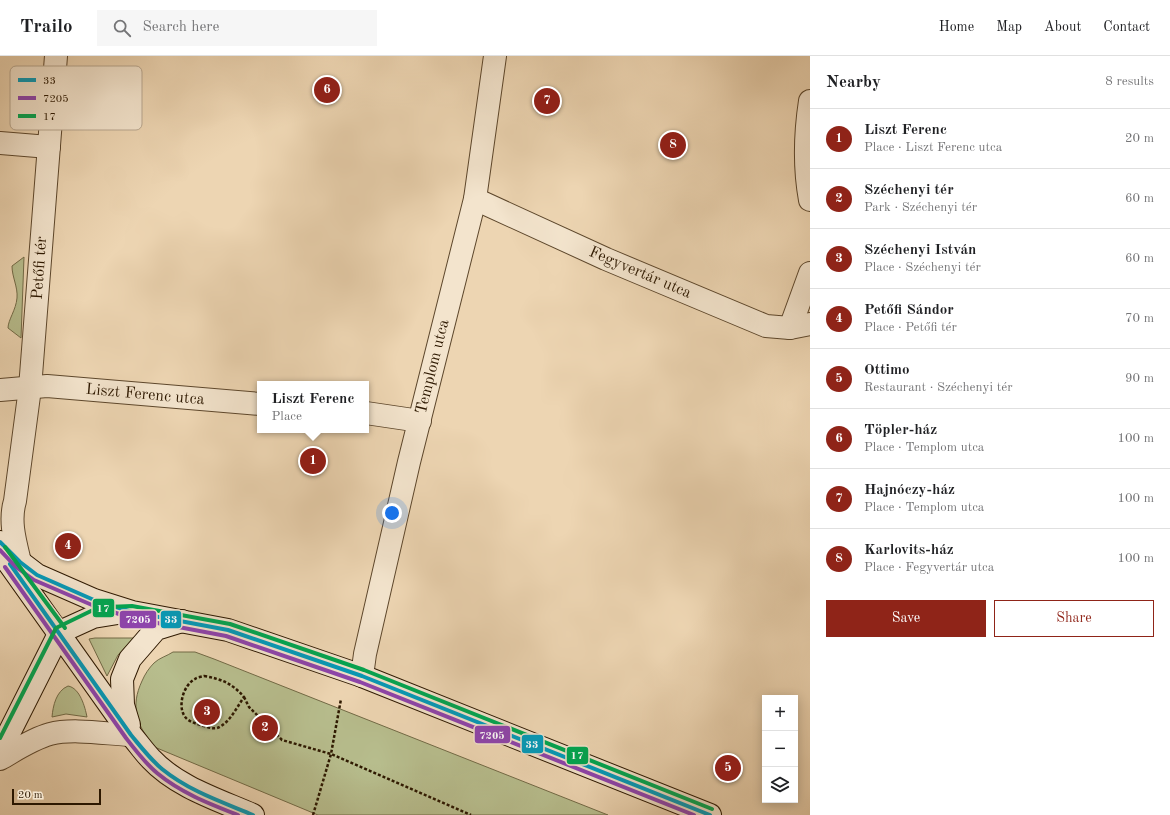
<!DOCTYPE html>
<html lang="en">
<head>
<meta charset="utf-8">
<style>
	:root { --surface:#fff; --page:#f6f6f6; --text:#202124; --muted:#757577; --line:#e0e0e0; --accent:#8f2418 }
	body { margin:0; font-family:"Old Standard TT",serif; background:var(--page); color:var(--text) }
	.controls { position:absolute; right:12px; bottom:12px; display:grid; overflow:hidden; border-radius:0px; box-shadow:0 2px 10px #0003 }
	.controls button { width:36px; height:36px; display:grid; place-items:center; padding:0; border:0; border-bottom:1px solid var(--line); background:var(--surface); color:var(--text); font:20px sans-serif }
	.scale { position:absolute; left:12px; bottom:10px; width:89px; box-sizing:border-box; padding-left:4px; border:2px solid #2d1800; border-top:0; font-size:11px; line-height:14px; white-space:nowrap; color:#2d1800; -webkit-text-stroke:3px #f3e4cd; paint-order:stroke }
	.you { position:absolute; left:392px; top:457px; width:14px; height:14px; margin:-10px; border:3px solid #fff; border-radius:50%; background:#1a73e8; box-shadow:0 0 0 6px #1a73e833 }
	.badge { display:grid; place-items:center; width:26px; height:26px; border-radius:50%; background:var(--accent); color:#fff; font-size:13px; font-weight:700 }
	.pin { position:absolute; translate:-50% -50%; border:2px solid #fff; box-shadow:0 1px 4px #0006 }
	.popup { position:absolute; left:257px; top:325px; width:112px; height:52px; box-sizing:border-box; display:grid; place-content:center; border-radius:0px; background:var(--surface); filter:drop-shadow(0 1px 3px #0005); font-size:13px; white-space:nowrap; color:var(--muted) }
	.popup b { font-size:15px; color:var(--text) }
	.popup::after { content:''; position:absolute; left:50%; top:100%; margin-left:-8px; border:8px solid transparent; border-top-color:var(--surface) }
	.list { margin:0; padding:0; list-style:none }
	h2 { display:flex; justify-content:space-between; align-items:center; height:52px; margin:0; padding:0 16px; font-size:17px }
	h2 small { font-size:13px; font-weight:400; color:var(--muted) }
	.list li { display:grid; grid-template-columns:26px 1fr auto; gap:12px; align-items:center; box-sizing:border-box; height:60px; padding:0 16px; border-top:1px solid var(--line) }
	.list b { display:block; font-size:15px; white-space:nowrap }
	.list p { margin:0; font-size:13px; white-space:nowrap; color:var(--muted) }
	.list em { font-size:13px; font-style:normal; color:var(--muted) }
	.actions { display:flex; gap:8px; padding:12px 16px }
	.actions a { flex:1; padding:9px 0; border:1px solid var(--accent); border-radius:0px; text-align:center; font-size:14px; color:var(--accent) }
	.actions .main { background:var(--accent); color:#fff }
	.icon { flex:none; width:22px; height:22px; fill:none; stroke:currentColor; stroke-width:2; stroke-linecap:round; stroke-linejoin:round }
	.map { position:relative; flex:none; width:810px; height:759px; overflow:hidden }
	header { display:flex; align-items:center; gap:24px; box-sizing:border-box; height:56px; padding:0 20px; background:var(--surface); border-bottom:1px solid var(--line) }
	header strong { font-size:19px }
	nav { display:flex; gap:22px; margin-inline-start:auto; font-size:14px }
	.search { width:280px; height:36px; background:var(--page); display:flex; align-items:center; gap:10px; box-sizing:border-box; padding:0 14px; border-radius:0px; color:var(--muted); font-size:15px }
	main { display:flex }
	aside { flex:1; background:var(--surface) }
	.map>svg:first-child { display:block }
	.green { fill:#b7bd8d; stroke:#726a46 }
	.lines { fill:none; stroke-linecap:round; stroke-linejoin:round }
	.street-casing { stroke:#5d472c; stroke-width:24 }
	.secondary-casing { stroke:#2d1800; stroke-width:24 }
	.path { stroke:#2d1800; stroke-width:2.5; stroke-dasharray:3 2; stroke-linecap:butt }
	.street { stroke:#f3e4cd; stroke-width:22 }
	.secondary { stroke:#f3e4cd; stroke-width:22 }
	.bus-1-casing { stroke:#f3e4cd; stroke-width:7 }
	.bus-2-casing { stroke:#f3e4cd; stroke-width:7 }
	.bus-3-casing { stroke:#f3e4cd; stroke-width:7 }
	.bus-1 { stroke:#049ab9; stroke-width:4 }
	.bus-2 { stroke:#8e44ad; stroke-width:4 }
	.bus-3 { stroke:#00a651; stroke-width:4 }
	.labels { text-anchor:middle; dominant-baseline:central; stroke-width:3.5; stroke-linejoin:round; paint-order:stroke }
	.street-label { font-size:16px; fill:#2d1800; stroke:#f3e4cd }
	.key { fill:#f3e4cd; stroke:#b8a790; stroke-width:1 }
	.key-label { font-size:11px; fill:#2d1800 }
	.line-badge { stroke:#f3e4cd; stroke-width:1.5 }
	.badge-label { font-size:11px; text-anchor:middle; font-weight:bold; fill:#fff }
</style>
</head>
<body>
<header>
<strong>Trailo</strong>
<div class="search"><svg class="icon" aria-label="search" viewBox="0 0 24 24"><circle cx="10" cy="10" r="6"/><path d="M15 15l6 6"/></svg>Search here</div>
<nav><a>Home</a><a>Map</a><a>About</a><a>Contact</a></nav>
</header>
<main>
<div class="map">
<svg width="810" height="759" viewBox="0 0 810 759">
	<rect width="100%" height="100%" fill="#edd5b2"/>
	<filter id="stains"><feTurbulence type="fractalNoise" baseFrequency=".005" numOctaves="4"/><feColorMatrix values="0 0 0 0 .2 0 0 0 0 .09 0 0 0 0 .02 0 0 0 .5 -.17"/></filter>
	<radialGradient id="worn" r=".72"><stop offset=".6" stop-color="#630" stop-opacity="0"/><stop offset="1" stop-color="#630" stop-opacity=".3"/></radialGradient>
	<g class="green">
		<path d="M24,201L21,282L8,272C8,264 16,254 17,242C18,231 12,221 12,210Z"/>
		<path d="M95,582H134L118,599L107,620L89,583Z"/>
		<path d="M173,596H195L214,603L608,759H318L152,690C137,667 130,651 142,625C145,618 149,612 154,607C159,602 167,600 173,596Z"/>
		<path d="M68,630C80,632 85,651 87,661L66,658L52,661C53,650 56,635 68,630Z"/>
	</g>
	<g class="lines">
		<defs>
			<g id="street">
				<path d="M810,45C805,78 804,111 810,144"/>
				<path d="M0,87L49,91"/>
				<path d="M475,143L606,203L766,270L790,272L810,268"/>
				<path d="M790,272L810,217"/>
				<path d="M0,334L47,330L260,348"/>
				<path d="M366,357L420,365"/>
				<path d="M20,506C15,485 9,465 15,445L30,332L56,0"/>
				<path d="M362,620L365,598L409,406L475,143L495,0"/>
				<path d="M0,703C16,694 32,683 50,678C73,672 107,678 131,679"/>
			</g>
			<g id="secondary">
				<path d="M0,486L20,506L37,519L94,544L132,556L228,574L362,620L710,759"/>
				<path d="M8,506L131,679C138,687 144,696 151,703C177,731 219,744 253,759"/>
				<path d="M129,669L123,649L122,623L130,603L156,573L182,565"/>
				<path d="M0,695L60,576L93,561L124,556"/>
			</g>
		</defs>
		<use href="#street" class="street-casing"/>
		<use href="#secondary" class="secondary-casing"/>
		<g class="path">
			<path d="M204,620C221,623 232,627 244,641C237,651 231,664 221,670C216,674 210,672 204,670C198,668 192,667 187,663C176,653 183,629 195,623C197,621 201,621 204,620Z"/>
			<path d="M244,641L249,651L282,684L331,698L471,759"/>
			<path d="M313,759L331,698L341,643"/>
		</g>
		<use href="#street" class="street"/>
		<use href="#secondary" class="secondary"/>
		<defs>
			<g id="bus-1">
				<path d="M0,486L20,506L37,519L94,544L132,556L228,574L362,620L710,759"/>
				<path d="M10,508L131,679C141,691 150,703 162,713C189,735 222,746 253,759"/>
			</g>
			<g id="bus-2">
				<path d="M0,494L16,511L34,524L92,549L131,562L226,580L360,626L694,759"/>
				<path d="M5,511L126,682C136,695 145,707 157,717C181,737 210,748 238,759"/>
			</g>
			<g id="bus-3">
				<path d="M5,491L65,572"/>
				<path d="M0,682L56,572L91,555L107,551L132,550L230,568L364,614L712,753"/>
			</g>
		</defs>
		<use href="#bus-1" class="bus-1-casing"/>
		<use href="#bus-2" class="bus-2-casing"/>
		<use href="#bus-3" class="bus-3-casing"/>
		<use href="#bus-1" class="bus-1"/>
		<use href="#bus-2" class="bus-2"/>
		<use href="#bus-3" class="bus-3"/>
	</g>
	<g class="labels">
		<g class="street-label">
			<text transform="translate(40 212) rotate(-86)">Petőfi tér</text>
			<text transform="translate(640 217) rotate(23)">Fegyvertár utca</text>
			<text transform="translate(433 311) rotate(-76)">Templom utca</text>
			<text transform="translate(145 339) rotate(5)">Liszt Ferenc utca</text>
		</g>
	</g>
	<rect x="10" y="10" width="132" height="64" rx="6" class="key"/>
	<rect x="18" y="22" width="18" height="4" fill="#049ab9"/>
	<rect x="18" y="40" width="18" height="4" fill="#8e44ad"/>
	<rect x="18" y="58" width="18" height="4" fill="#00a651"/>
	<g class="key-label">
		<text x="43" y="28">33</text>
		<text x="43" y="46">7205</text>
		<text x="43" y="64">17</text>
	</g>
	<g class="line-badge">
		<rect x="92" y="542" width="23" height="20" rx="4" fill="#00a651"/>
		<rect x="160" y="554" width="22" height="19" rx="4" fill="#049ab9"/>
		<rect x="119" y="554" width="38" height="19" rx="4" fill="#8e44ad"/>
		<rect x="474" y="669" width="37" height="19" rx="4" fill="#8e44ad"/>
		<rect x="521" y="678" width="23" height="20" rx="4" fill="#049ab9"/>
		<rect x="566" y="690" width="23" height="19" rx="4" fill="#00a651"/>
	</g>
	<g class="badge-label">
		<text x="103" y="556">17</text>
		<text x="171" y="567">33</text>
		<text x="138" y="567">7205</text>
		<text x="492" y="683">7205</text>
		<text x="532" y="692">33</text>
		<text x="577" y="703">17</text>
	</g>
	<rect width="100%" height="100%" filter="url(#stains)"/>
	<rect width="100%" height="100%" fill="url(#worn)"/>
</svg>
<div class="controls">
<button>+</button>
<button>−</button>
<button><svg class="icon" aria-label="layers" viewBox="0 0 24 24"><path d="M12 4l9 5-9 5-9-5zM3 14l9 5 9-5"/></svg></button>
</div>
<div class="scale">20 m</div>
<div class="you"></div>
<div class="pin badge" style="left:313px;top:405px">1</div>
<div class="popup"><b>Liszt Ferenc</b>Place</div>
<div class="pin badge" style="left:265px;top:672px">2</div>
<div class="pin badge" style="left:207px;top:656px">3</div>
<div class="pin badge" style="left:68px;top:490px">4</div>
<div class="pin badge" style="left:728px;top:712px">5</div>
<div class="pin badge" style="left:327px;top:34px">6</div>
<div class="pin badge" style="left:547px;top:45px">7</div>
<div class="pin badge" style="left:673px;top:89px">8</div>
</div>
<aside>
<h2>Nearby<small>8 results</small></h2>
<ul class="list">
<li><span class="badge">1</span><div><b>Liszt Ferenc</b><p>Place · Liszt Ferenc utca</p></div><em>20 m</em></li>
<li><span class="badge">2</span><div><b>Széchenyi tér</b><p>Park · Széchenyi tér</p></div><em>60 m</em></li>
<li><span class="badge">3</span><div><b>Széchenyi István</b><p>Place · Széchenyi tér</p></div><em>60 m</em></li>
<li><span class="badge">4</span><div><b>Petőfi Sándor</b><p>Place · Petőfi tér</p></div><em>70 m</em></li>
<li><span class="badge">5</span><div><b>Ottimo</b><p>Restaurant · Széchenyi tér</p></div><em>90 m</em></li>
<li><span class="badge">6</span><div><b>Töpler-ház</b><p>Place · Templom utca</p></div><em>100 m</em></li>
<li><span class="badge">7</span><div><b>Hajnóczy-ház</b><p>Place · Templom utca</p></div><em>100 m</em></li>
<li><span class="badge">8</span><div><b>Karlovits-ház</b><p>Place · Fegyvertár utca</p></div><em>100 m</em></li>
</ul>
<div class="actions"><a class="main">Save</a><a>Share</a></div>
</aside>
</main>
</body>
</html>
